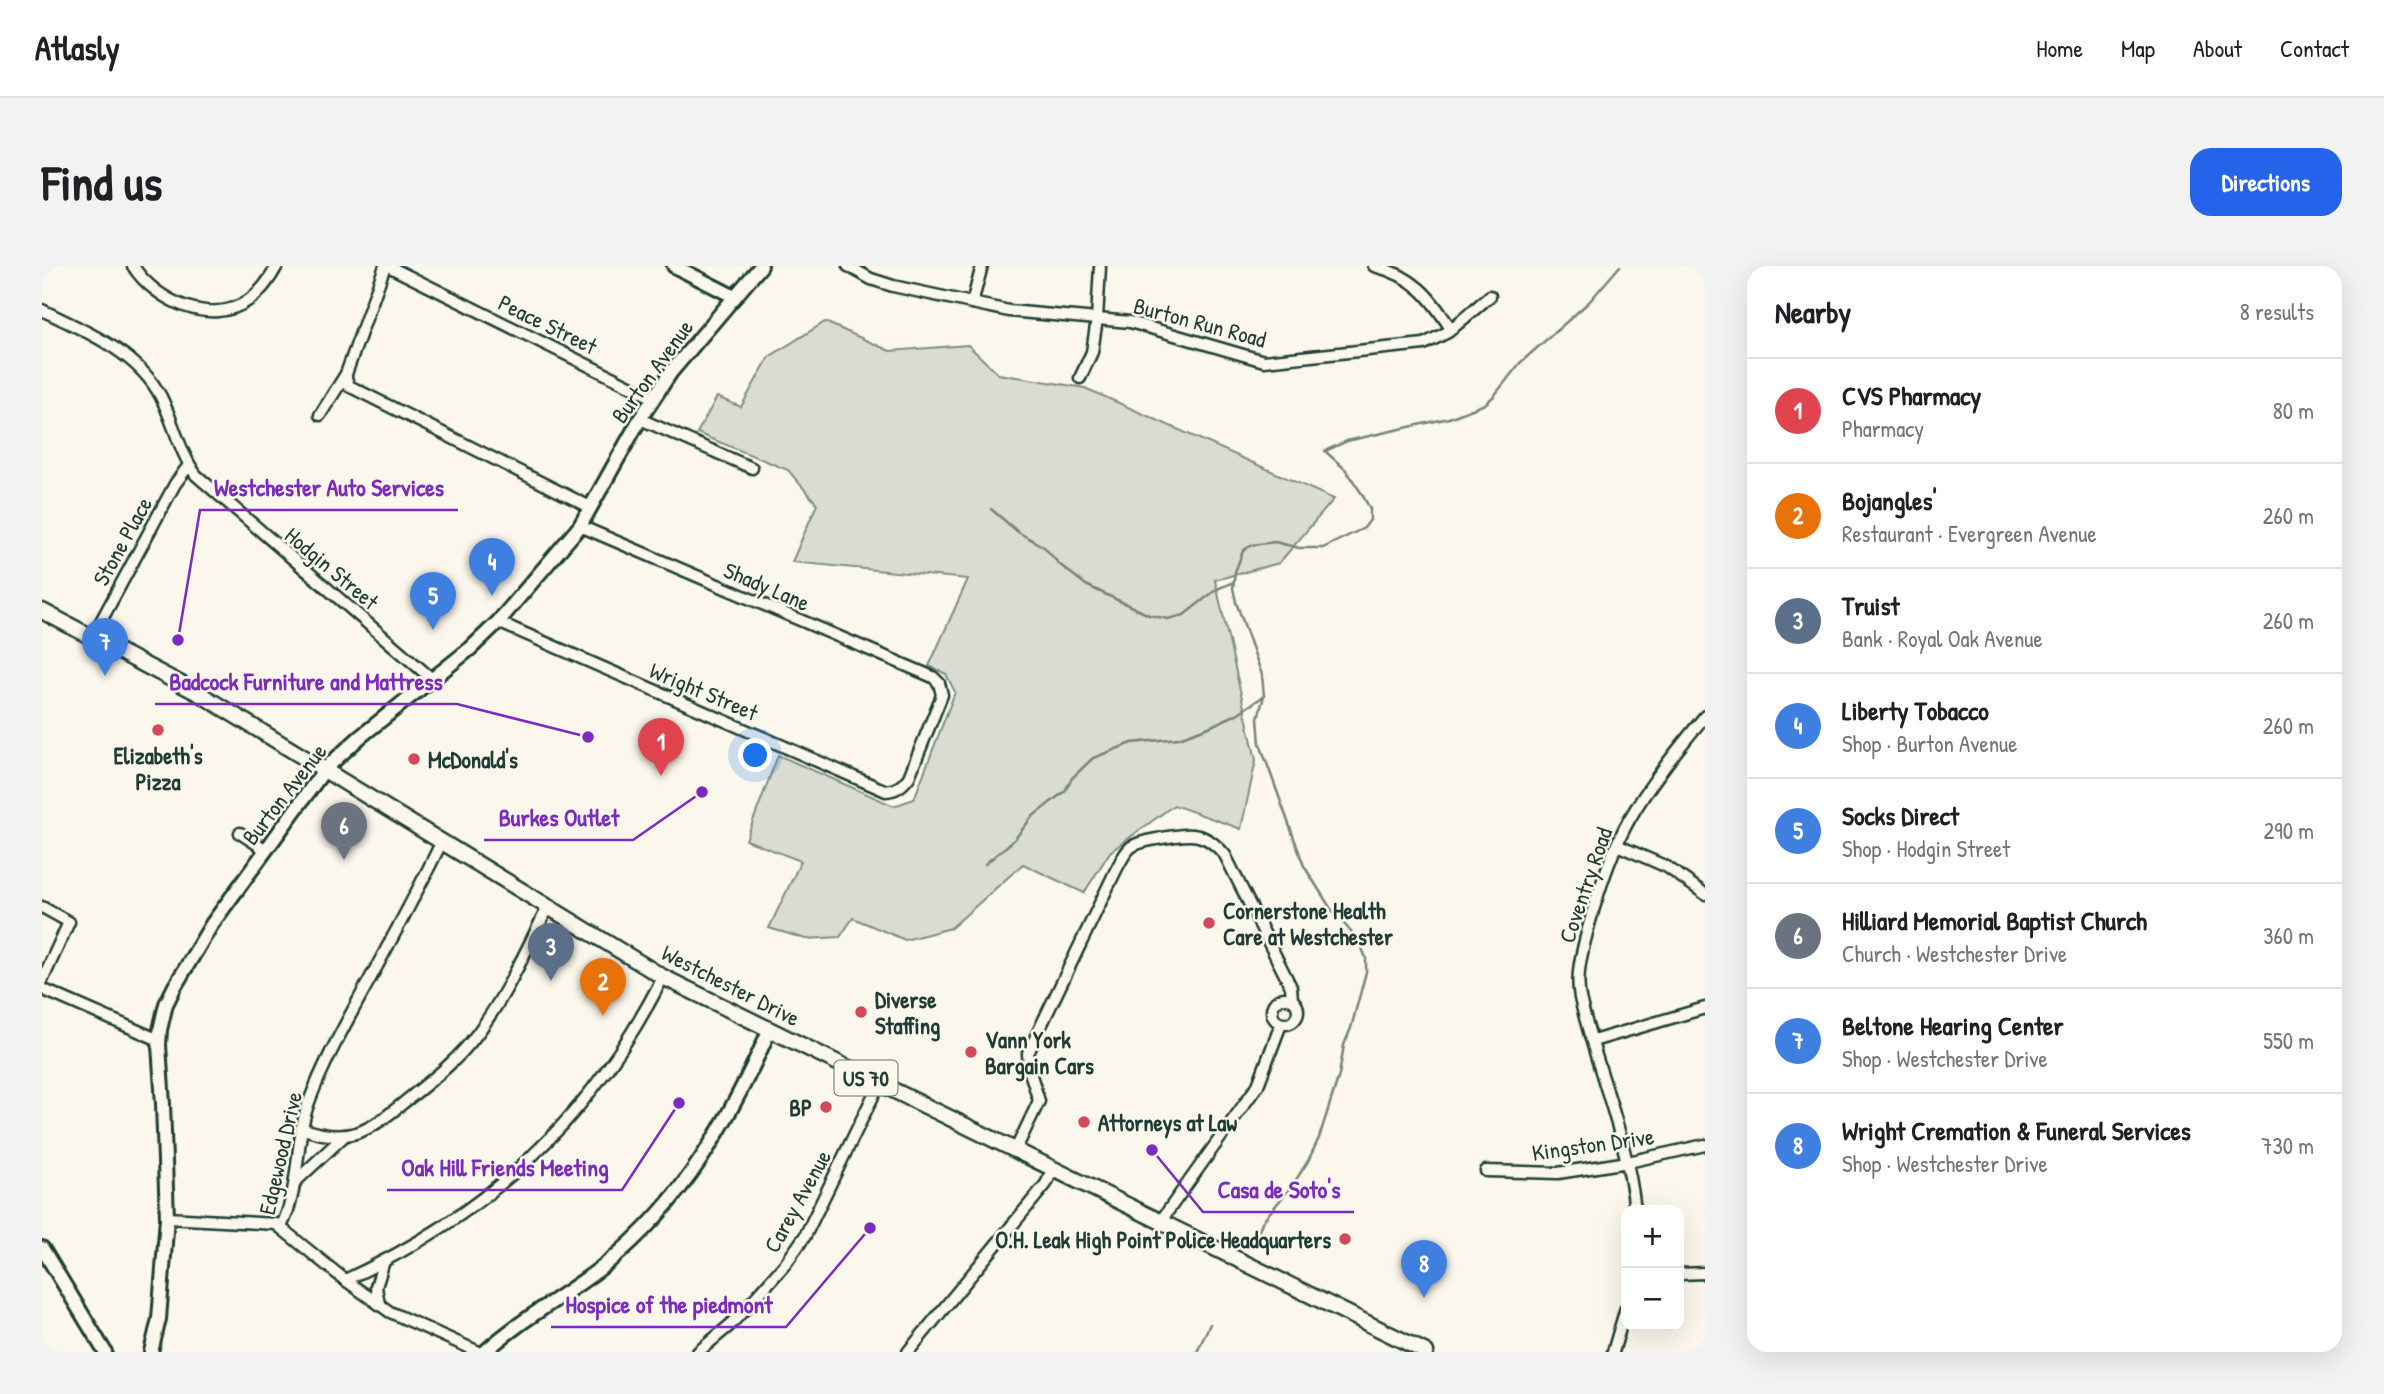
<!DOCTYPE html>
<html lang="en">
<head>
<meta charset="utf-8">
<style>
	:root { --surface:#fff; --page:#f2f2f2; --text:#202124; --muted:#757577; --line:#e0e0e0; --accent:#2563eb }
	body { margin:0; font-family:"Patrick Hand",sans-serif; background:var(--page); color:var(--text) }
	.controls { position:absolute; right:21px; bottom:21px; display:grid; overflow:hidden; border-radius:14px; box-shadow:0 7px 28px #0002 }
	.controls button { width:63px; height:63px; display:grid; place-items:center; padding:0; border:0; border-bottom:2px solid var(--line); background:var(--surface); color:var(--text); font:35px sans-serif }
	.you { position:absolute; left:714px; top:490px; width:24px; height:24px; margin:-18px; border:5px solid #fff; border-radius:50%; background:#1a73e8; box-shadow:0 0 0 10px #1a73e833 }
	.badge { display:grid; place-items:center; width:46px; height:46px; border-radius:50%; background:var(--accent); color:#fff; font-size:23px; font-weight:700 }
	.pin { position:absolute; translate:-50% -58px; filter:drop-shadow(0 2px 4px #0008) }
	.pin::after { content:''; position:absolute; top:37px; width:24px; height:21px; background:inherit; clip-path:polygon(0 0,100% 0,50% 100%) }
	.list { margin:0; padding:0; list-style:none }
	h2 { display:flex; justify-content:space-between; align-items:center; height:91px; margin:0; padding:0 28px; font-size:30px }
	h2 small { font-size:23px; font-weight:400; color:var(--muted) }
	.list li { display:grid; grid-template-columns:46px 1fr auto; gap:21px; align-items:center; box-sizing:border-box; height:105px; padding:0 28px; border-top:2px solid var(--line) }
	.list b { display:block; font-size:26px; white-space:nowrap }
	.list p { margin:0; font-size:23px; white-space:nowrap; color:var(--muted) }
	.list em { font-size:23px; font-style:normal; color:var(--muted) }
	.map { position:relative; flex:none; width:1663px; height:1086px; overflow:hidden; border-radius:21px }
	header { display:flex; align-items:center; gap:42px; box-sizing:border-box; height:98px; padding:0 35px; background:var(--surface); border-bottom:2px solid var(--line) }
	header strong { font-size:33px }
	nav { display:flex; gap:38px; margin-inline-start:auto; font-size:24px }
	.intro { display:flex; align-items:center; justify-content:space-between; box-sizing:border-box; height:168px; padding:0 42px }
	h1 { margin:0; font-size:49px }
	.button { padding:18px 32px; border-radius:21px; background:var(--accent); color:#fff; font-size:24px; font-weight:700 }
	main { display:flex; gap:42px; padding:0 42px }
	aside { flex:1; background:var(--surface); border-radius:21px; box-shadow:0 7px 28px #0002 }
	.map>svg:first-child { display:block }
	.green { fill:#dbdcd1; stroke:#7d8c82; stroke-width:2 }
	.lines { fill:none; stroke-linecap:round; stroke-linejoin:round }
	.stream { stroke:#74847b; stroke-width:2.5 }
	.street-casing { stroke:#1f3d34; stroke-width:15 }
	.secondary-casing { stroke:#1f3d34; stroke-width:18 }
	.primary-casing { stroke:#1f3d34; stroke-width:19 }
	.street { stroke:#fbf7ec; stroke-width:10 }
	.secondary { stroke:#fbf7ec; stroke-width:12 }
	.primary { stroke:#fbf7ec; stroke-width:14 }
	.poi-dot { fill:#d1495b; stroke:#fbf7ec; stroke-width:2.5 }
	.labels { text-anchor:middle; dominant-baseline:central; stroke-width:5; stroke-linejoin:round; paint-order:stroke }
	.shield { fill:#fbf7ec; stroke:#61756b; stroke-width:2 }
	.shield-label { font-size:21px; font-weight:bold; fill:#1f3d34 }
	.street-label { font-size:23px; fill:#1f3d34; stroke:#fbf7ec }
	.poi-label { font-size:23px; font-weight:bold; fill:#1f3d34; stroke:#fbf7ec; text-anchor:start }
	.leader { fill:none; stroke:#7b2cbf; stroke-width:2.5 }
	.callout-dot { fill:#7b2cbf; stroke:#fbf7ec; stroke-width:2.5 }
	.callout-label { font-size:24px; text-anchor:middle; font-weight:bold; fill:#7b2cbf; stroke:#fbf7ec; stroke-width:5; stroke-linejoin:round; paint-order:stroke }
</style>
</head>
<body>
<header>
<strong>Atlasly</strong>
<nav><a>Home</a><a>Map</a><a>About</a><a>Contact</a></nav>
</header>
<div class="intro"><h1>Find us</h1><a class="button">Directions</a></div>
<main>
<div class="map">
<svg width="1663" height="1086" viewBox="0 0 1663 1086">
	<rect width="100%" height="100%" fill="#fbf7ec"/>
	<filter id="ink" filterUnits="userSpaceOnUse"><feTurbulence type="fractalNoise" baseFrequency=".0143" numOctaves="2"/><feDisplacementMap in="SourceGraphic" scale="14" xChannelSelector="R" yChannelSelector="G"/><feConvolveMatrix kernelMatrix="1 2 1 2 8 2 1 2 1" color-interpolation-filters="sRGB"/></filter>
	<g filter="url(#ink)">
		<path class="green" d="M783,56L848,85L926,79L956,108L1043,122L1292,233L1237,297L1173,314L1214,494L1199,563L1132,539L1068,586L1042,627L981,598L909,662L863,674L811,652L798,671L764,673L727,662L759,595L704,574L736,489L852,540L872,533L913,426L904,408L887,400L926,313L750,296L775,238L746,204L655,167L675,131L699,141L727,91Z"/>
		<g class="lines">
			<g class="stream">
				<path d="M949,243L976,266L1002,281L1017,298L1044,319L1107,349L1126,353L1142,349L1175,323L1192,316"/>
				<path d="M943,598L972,574L990,551L1023,525L1030,512L1051,492L1090,477L1137,472L1167,461L1195,448L1222,430"/>
				<path d="M1212,979L1220,956L1250,920L1266,895L1277,872L1297,809L1302,779L1309,762L1324,706V692L1317,675L1289,643L1262,600L1231,514L1218,478L1216,452L1222,430L1220,409L1194,336L1191,322L1193,306L1201,285L1209,279L1233,276L1257,282H1281L1322,262L1328,254V243L1320,228L1304,204L1283,185L1305,175L1407,152L1443,138L1452,130L1478,97L1547,36L1578,0"/>
				<path d="M1155,1086L1168,1058"/>
			</g>
			<defs>
				<g id="street">
					<path d="M91,0C113,35 169,61 207,34C219,26 228,13 235,0"/>
					<path d="M346,0L612,132"/>
					<path d="M806,0L829,13L851,20L967,45L1088,56L1222,95L1382,78L1406,66L1448,30"/>
					<path d="M1332,0C1372,10 1388,30 1409,63"/>
					<path d="M930,37L940,0"/>
					<path d="M0,44C43,65 96,86 119,131C132,157 137,185 154,209L390,413"/>
					<path d="M304,108V113L307,120L548,241"/>
					<path d="M1038,112L1050,86L1055,53L1058,0"/>
					<path d="M278,149L304,108L343,0"/>
					<path d="M598,153L710,202"/>
					<path d="M456,356L844,525C855,524 860,520 867,511L900,429L897,417L891,411L538,260"/>
					<path d="M51,370L133,218L147,199"/>
					<path d="M198,567L224,584"/>
					<path d="M1575,579L1625,601L1663,628"/>
					<path d="M0,641L27,656L0,715"/>
					<path d="M0,723L117,774"/>
					<circle cx="1243" cy="745" r="13"/>
					<path d="M1551,775L1663,742"/>
					<path d="M259,862C308,880 327,865 365,834C390,814 416,794 435,768C464,730 484,684 506,641"/>
					<path d="M973,885L997,835L987,803L986,787L1074,604C1078,597 1082,587 1089,581C1098,575 1110,574 1120,572C1149,567 1163,565 1183,589L1249,721L1250,733"/>
					<path d="M1444,905L1516,907L1586,896L1663,879"/>
					<path d="M253,916L301,871"/>
					<path d="M1593,944C1585,870 1555,804 1538,732C1533,707 1541,683 1547,659C1557,623 1569,586 1587,554C1608,517 1636,483 1663,450"/>
					<path d="M125,952L234,958L303,1014L348,1046L437,1086"/>
					<path d="M1118,956L1216,819L1239,758"/>
					<path d="M239,961C259,922 252,877 267,836C282,796 303,759 323,722C350,673 376,625 400,575"/>
					<path d="M1637,1008L1663,1007"/>
					<path d="M303,1014C447,948 549,853 621,711"/>
					<path d="M337,1038L334,1021L342,995"/>
					<path d="M656,1086L687,1060L716,1029L744,997L763,970L837,818"/>
					<path d="M866,1086L1004,918L1011,903"/>
					<path d="M1571,1086L1584,1042"/>
				</g>
				<g id="secondary">
					<path d="M632,0L693,31"/>
					<path d="M0,982L63,1086"/>
					<path d="M109,1086L117,1053L125,952L121,838L117,779L118,764L124,738L133,720L170,658L283,503L318,471L429,382L456,356L538,260L598,153L629,106L719,0"/>
					<path d="M443,1086C480,1052 525,1029 564,998C642,935 687,855 727,765"/>
				</g>
				<path id="primary" d="M0,345L158,428L621,711L1384,1086"/>
			</defs>
			<use href="#street" class="street-casing"/>
			<use href="#secondary" class="secondary-casing"/>
			<use href="#primary" class="primary-casing"/>
			<use href="#street" class="street"/>
			<use href="#secondary" class="secondary"/>
			<use href="#primary" class="primary"/>
		</g>
	</g>
	<g class="poi-dot">
		<circle cx="116" cy="464" r="7"/>
		<circle cx="372" cy="493" r="7"/>
		<circle cx="1167" cy="657" r="7"/>
		<circle cx="819" cy="746" r="7"/>
		<circle cx="929" cy="786" r="7"/>
		<circle cx="784" cy="841" r="7"/>
		<circle cx="1042" cy="856" r="7"/>
		<circle cx="1303" cy="973" r="7"/>
	</g>
	<g class="labels">
		<rect class="shield" x="792.5" y="794.5" width="63" height="35" rx="5"/>
		<g class="shield-label">
			<text x="824" y="812">US 70</text>
		</g>
		<g class="street-label">
			<text transform="translate(1158 56) rotate(15)">Burton Run Road</text>
			<text transform="translate(506 58) rotate(26)">Peace Street</text>
			<text transform="translate(610 105) rotate(-54)">Burton Avenue</text>
			<text transform="translate(80 275) rotate(-61)">Stone Place</text>
			<text transform="translate(290 302) rotate(40)">Hodgin Street</text>
			<text transform="translate(725 320) rotate(23)">Shady Lane</text>
			<text transform="translate(662 425) rotate(23)">Wright Street</text>
			<text transform="translate(242 528) rotate(-52)">Burton Avenue</text>
			<text transform="translate(1543 619) rotate(-71)">Coventry Road</text>
			<text transform="translate(689 719) rotate(27)">Westchester Drive</text>
			<text transform="translate(1551 878) rotate(-8)">Kingston Drive</text>
			<text transform="translate(238 887) rotate(-77)">Edgewood Drive</text>
			<text transform="translate(755 935) rotate(-61)">Carey Avenue</text>
		</g>
		<g class="poi-label">
			<text x="116" y="489" text-anchor="middle">Elizabeth's<tspan x="116" dy="26">Pizza</tspan></text>
			<text x="386" y="493">McDonald's</text>
			<text x="1181" y="644">Cornerstone Health<tspan x="1181" dy="26">Care at Westchester</tspan></text>
			<text x="833" y="733">Diverse<tspan x="833" dy="26">Staffing</tspan></text>
			<text x="943" y="773">Vann York<tspan x="943" dy="26">Bargain Cars</tspan></text>
			<text x="770" y="841" text-anchor="end">BP</text>
			<text x="1056" y="856">Attorneys at Law</text>
			<text x="1289" y="973" text-anchor="end">O.H. Leak High Point Police Headquarters</text>
		</g>
	</g>
	<path class="leader" d="M136 374L158 244H416M546 471L415 438H113M660 526L591 574H442M637 837L580 924H345M1110 884L1161 946H1312M828 962L744 1061H509"/>
	<g class="callout-dot">
		<circle cx="136" cy="374" r="7"/>
		<circle cx="546" cy="471" r="7"/>
		<circle cx="660" cy="526" r="7"/>
		<circle cx="637" cy="837" r="7"/>
		<circle cx="1110" cy="884" r="7"/>
		<circle cx="828" cy="962" r="7"/>
	</g>
	<g class="callout-label">
		<text x="287" y="230">Westchester Auto Services</text>
		<text x="264" y="424">Badcock Furniture and Mattress</text>
		<text x="517" y="560">Burkes Outlet</text>
		<text x="463" y="910">Oak Hill Friends Meeting</text>
		<text x="1237" y="932">Casa de Soto's</text>
		<text x="627" y="1047">Hospice of the piedmont</text>
	</g>
</svg>
<div class="controls">
<button>+</button>
<button>−</button>
</div>
<div class="you"></div>
<div class="pin badge" style="left:619px;top:510px;background:#e0444e">1</div>
<div class="pin badge" style="left:561px;top:750px;background:#e8710a">2</div>
<div class="pin badge" style="left:509px;top:715px;background:#5c6f8a">3</div>
<div class="pin badge" style="left:450px;top:330px;background:#3f7fe0">4</div>
<div class="pin badge" style="left:391px;top:364px;background:#3f7fe0">5</div>
<div class="pin badge" style="left:302px;top:594px;background:#6b7280">6</div>
<div class="pin badge" style="left:63px;top:410px;background:#3f7fe0">7</div>
<div class="pin badge" style="left:1382px;top:1032px;background:#3f7fe0">8</div>
</div>
<aside>
<h2>Nearby<small>8 results</small></h2>
<ul class="list">
<li><span class="badge" style="background:#e0444e">1</span><div><b>CVS Pharmacy</b><p>Pharmacy</p></div><em>80 m</em></li>
<li><span class="badge" style="background:#e8710a">2</span><div><b>Bojangles'</b><p>Restaurant · Evergreen Avenue</p></div><em>260 m</em></li>
<li><span class="badge" style="background:#5c6f8a">3</span><div><b>Truist</b><p>Bank · Royal Oak Avenue</p></div><em>260 m</em></li>
<li><span class="badge" style="background:#3f7fe0">4</span><div><b>Liberty Tobacco</b><p>Shop · Burton Avenue</p></div><em>260 m</em></li>
<li><span class="badge" style="background:#3f7fe0">5</span><div><b>Socks Direct</b><p>Shop · Hodgin Street</p></div><em>290 m</em></li>
<li><span class="badge" style="background:#6b7280">6</span><div><b>Hilliard Memorial Baptist Church</b><p>Church · Westchester Drive</p></div><em>360 m</em></li>
<li><span class="badge" style="background:#3f7fe0">7</span><div><b>Beltone Hearing Center</b><p>Shop · Westchester Drive</p></div><em>550 m</em></li>
<li><span class="badge" style="background:#3f7fe0">8</span><div><b>Wright Cremation &amp; Funeral Services</b><p>Shop · Westchester Drive</p></div><em>730 m</em></li>
</ul>
</aside>
</main>
</body>
</html>
